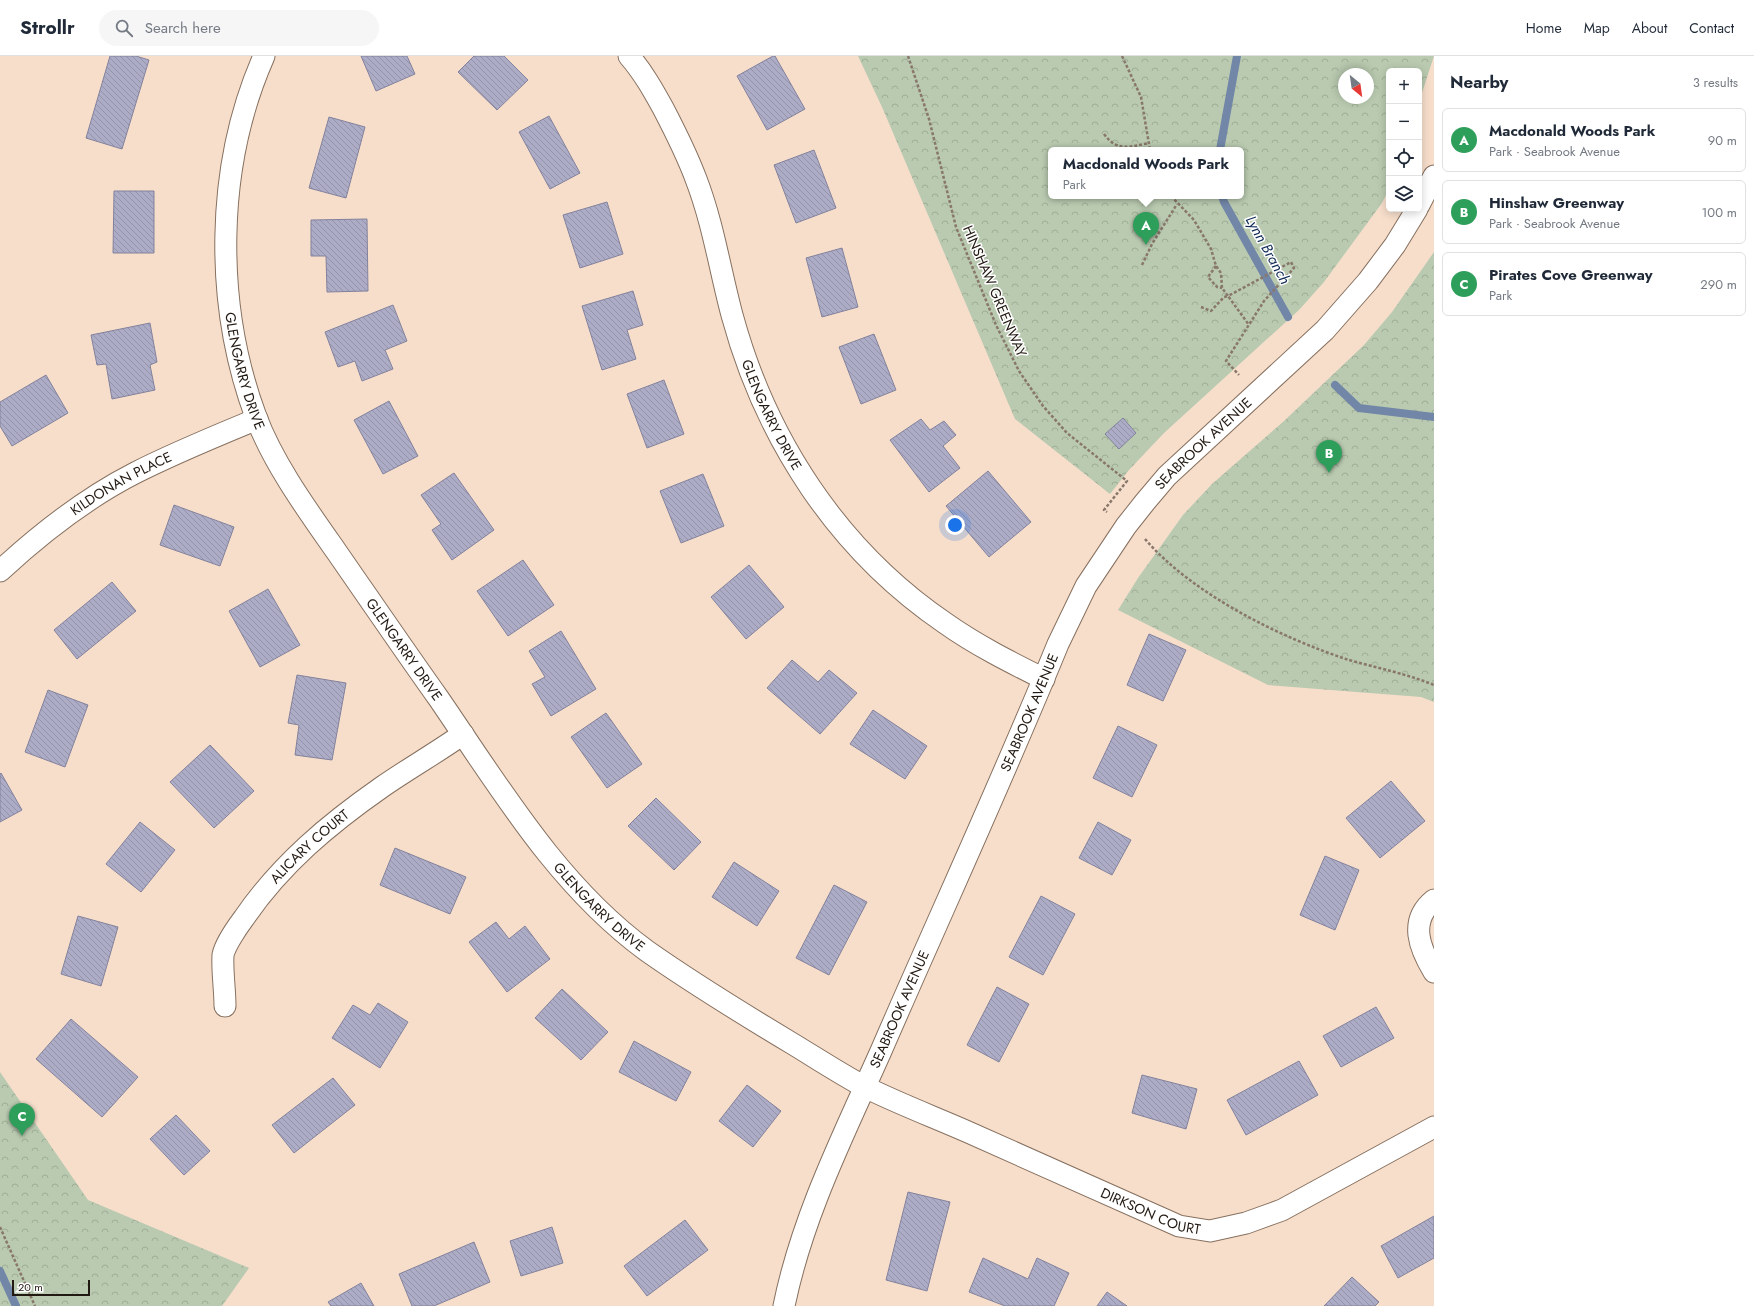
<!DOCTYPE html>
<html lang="en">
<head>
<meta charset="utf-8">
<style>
	:root { --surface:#fff; --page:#f6f6f7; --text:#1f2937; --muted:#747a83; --line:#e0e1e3; --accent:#aa184d }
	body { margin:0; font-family:Jost,sans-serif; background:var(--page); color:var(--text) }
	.controls { position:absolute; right:12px; top:12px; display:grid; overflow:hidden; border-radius:6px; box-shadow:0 2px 10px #0003 }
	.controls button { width:36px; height:36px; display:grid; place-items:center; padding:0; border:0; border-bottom:1px solid var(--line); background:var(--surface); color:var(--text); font:20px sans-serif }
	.compass { position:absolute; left:1338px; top:12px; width:36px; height:36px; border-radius:50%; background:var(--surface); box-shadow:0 2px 10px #0003; rotate:151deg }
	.scale { position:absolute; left:12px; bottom:10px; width:78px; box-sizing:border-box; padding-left:4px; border:2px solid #221912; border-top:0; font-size:11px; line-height:14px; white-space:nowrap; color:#221912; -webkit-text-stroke:3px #fff; paint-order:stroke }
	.you { position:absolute; left:955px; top:469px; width:14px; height:14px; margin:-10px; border:3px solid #fff; border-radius:50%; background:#1a73e8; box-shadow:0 0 0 6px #1a73e833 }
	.badge { display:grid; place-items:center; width:26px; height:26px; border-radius:50%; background:var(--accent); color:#fff; font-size:13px; font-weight:700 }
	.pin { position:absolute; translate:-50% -33px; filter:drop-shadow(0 1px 2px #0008) }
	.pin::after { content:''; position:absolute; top:21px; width:14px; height:12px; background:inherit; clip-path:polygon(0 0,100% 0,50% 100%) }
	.popup { position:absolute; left:1048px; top:91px; width:196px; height:52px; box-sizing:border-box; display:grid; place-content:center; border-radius:6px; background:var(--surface); filter:drop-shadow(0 1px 3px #0005); font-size:13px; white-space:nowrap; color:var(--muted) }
	.popup b { font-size:15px; color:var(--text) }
	.popup::after { content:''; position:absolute; left:50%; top:100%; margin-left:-8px; border:8px solid transparent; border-top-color:var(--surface) }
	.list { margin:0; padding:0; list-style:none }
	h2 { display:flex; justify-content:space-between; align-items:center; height:52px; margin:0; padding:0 16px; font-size:17px }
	h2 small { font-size:13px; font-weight:400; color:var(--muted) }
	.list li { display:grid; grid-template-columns:26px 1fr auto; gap:12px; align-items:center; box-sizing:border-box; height:64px; margin:0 8px 8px; padding:0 8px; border:1px solid var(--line); border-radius:6px }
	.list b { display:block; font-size:15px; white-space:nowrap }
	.list p { margin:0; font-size:13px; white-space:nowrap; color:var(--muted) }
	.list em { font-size:13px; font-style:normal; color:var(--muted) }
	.icon { flex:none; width:22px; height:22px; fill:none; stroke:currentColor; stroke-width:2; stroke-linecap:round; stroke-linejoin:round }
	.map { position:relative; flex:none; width:1434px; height:1250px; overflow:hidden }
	header { display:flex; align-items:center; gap:24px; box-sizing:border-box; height:56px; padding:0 20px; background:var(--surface); border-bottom:1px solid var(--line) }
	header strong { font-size:19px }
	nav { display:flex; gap:22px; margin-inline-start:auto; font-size:14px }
	.search { width:280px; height:36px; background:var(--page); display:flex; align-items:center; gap:10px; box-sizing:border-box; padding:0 14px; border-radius:22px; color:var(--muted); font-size:15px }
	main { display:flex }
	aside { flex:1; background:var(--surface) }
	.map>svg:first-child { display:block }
	.park { fill:url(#park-crowns); fill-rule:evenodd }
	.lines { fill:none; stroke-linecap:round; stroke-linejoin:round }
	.stream { stroke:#7287a8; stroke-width:8 }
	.building { fill:url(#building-back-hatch); stroke:#83829c }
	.street-casing { stroke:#86705f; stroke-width:23 }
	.path { stroke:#88776a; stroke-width:2.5; stroke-dasharray:3 2; stroke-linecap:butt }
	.street { stroke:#fff; stroke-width:21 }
	.labels { text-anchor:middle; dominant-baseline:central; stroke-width:3; stroke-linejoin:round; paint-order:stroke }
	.street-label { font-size:14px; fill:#221912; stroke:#fff }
	.water-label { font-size:15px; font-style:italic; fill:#0f2a56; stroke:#fff }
</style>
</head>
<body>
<header>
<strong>Strollr</strong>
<div class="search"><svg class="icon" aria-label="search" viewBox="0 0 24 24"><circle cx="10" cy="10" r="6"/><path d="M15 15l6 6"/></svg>Search here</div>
<nav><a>Home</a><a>Map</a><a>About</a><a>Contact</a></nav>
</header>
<main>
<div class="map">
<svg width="1434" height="1250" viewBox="0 0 1434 1250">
	<defs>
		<pattern id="park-crowns" width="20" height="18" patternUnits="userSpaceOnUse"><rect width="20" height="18" fill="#b9cab0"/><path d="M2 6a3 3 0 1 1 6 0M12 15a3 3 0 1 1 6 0" fill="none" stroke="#9fad96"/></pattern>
		<pattern id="building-back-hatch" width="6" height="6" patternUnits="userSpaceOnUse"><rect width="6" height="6" fill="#adacc7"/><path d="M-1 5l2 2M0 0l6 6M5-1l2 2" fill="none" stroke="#9593aa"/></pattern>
	</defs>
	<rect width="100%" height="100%" fill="#f7decb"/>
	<g class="park">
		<path d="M858,0H1434L1419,46V15H1389V133L1382,147L1324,226L1299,254L1164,377L1129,414L1110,438L1015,363L882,51ZM1344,18H1368V42H1344ZM1051,94H1241V140H1051Z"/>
		<path d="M1434,196V646L1421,641L1268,629L1118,554L1138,522L1183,459L1212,428L1284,365L1364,289L1392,256Z"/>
		<path d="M0,1016L88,1144L249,1212L222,1250H0Z"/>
	</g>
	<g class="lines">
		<g class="stream">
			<path d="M1220,94L1237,0"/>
			<path d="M1222,140L1224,146L1288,261"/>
			<path d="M1335,329L1359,352L1434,361"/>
			<path d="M0,1215L16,1250"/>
		</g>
	</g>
	<g class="building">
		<path d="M110,0H136L149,4L122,93L86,82Z"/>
		<path d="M361,0H407L415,18L376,35Z"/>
		<path d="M474,0H504L528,24L497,54L458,16Z"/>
		<path d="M773,0H775L805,53L767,74L737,20Z"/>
		<path d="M549,60L580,117L550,133L519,76Z"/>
		<path d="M329,61L365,71L346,142L309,132Z"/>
		<path d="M814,94L836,152L796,167L774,109Z"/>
		<path d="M114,135H154V197H113Z"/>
		<path d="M607,146L623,198L580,212L563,159Z"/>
		<path d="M367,163L368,235L327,236L326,200H311V164Z"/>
		<path d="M842,192L858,251L822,261L806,202Z"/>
		<path d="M633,235L643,269L627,274L636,303L602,314L582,250Z"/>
		<path d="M393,249L407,285L385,294L393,313L362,325L355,305L338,311L325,276Z"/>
		<path d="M150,267L157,306L150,309L155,334L112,343L106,308L97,309L91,279Z"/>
		<path d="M874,278L896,334L861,348L839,291Z"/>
		<path d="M46,319L68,357L12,390L0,370V346Z"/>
		<path d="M664,324L684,378L647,392L627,338Z"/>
		<path d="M389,345L418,400L383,418L354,364Z"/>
		<path d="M1123,362L1136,377L1119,393L1105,378Z"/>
		<path d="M921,363L930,374L944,365L956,379L943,390L960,412L929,436L890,384Z"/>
		<path d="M988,415L1031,466L989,501L946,450Z"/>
		<path d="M454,417L494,474L452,504L432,474L441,468L421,439Z"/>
		<path d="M703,418L724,470L681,487L660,435Z"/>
		<path d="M174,449L234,471L220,510L160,489Z"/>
		<path d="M523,504L554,549L508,580L477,535Z"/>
		<path d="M749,509L784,551L746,583L711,541Z"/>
		<path d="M112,526L136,555L77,603L54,574Z"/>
		<path d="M268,533L300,589L260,611L229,555Z"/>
		<path d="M561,575L596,633L551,660L532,628L545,621L529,595Z"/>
		<path d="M1149,578L1186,594L1163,645L1127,629Z"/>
		<path d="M792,604L818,626L829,614L857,637L820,678L767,632Z"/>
		<path d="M297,619L346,627L332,704L295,699L299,669L288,667Z"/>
		<path d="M48,634L88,649L65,711L25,696Z"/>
		<path d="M873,654L927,690L905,723L850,688Z"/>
		<path d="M606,657L642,708L607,732L571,681Z"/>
		<path d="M1118,670L1157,689L1132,741L1093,722Z"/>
		<path d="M210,689L254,735L214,772L170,726Z"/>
		<path d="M1,717L22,754L0,766V718Z"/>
		<path d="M1391,725L1425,765L1380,802L1346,762Z"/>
		<path d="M656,742L701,786L674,814L628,770Z"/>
		<path d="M140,766L175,794L141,836L106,808Z"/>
		<path d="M1098,766L1131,784L1112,819L1079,802Z"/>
		<path d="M395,792L466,821L450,858L380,829Z"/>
		<path d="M1325,800L1359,814L1335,874L1300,859Z"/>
		<path d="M734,806L779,835L757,870L712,841Z"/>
		<path d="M834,829L867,846L829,919L796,902Z"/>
		<path d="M1041,840L1075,858L1043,919L1009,901Z"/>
		<path d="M78,860L118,871L101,930L61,918Z"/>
		<path d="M496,866L509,883L525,870L550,903L507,936L469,886Z"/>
		<path d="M997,931L1029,948L999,1006L967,989Z"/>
		<path d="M562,933L608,976L581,1004L535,962Z"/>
		<path d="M378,947L408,966L380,1012L332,982L353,949L370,959Z"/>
		<path d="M1376,951L1394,982L1341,1011L1323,980Z"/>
		<path d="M71,963L138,1021L102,1061L36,1003Z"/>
		<path d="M634,985L691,1016L676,1045L619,1016Z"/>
		<path d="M1299,1005L1318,1039L1246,1079L1227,1044Z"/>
		<path d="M1142,1019L1197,1033L1186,1073L1132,1057Z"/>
		<path d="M333,1022L355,1049L294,1097L272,1069Z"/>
		<path d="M747,1029L781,1055L753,1091L719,1065Z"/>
		<path d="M176,1059L210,1095L184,1119L150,1083Z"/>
		<path d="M908,1136L950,1146L927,1235L886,1224Z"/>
		<path d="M1434,1160V1202L1398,1222L1381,1190Z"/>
		<path d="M685,1164L708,1194L647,1240L624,1210Z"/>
		<path d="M552,1171L563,1207L521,1220L510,1185Z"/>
		<path d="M474,1186L490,1226L434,1250H412L399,1218Z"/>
		<path d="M983,1202L1028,1223L1037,1202L1069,1217L1054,1250H1005L969,1236Z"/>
		<path d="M1352,1221L1379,1246L1375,1250H1324Z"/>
		<path d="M361,1227L374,1250H331L328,1246Z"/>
		<path d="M1107,1236L1127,1250H1097Z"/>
	</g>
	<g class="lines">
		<defs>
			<g id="street">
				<path id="s1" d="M264,0C215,111 214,248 256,361C273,407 308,455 336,495C370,544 404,594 439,643C500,732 558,830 647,895C694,928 743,958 793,988C816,1002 839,1017 863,1030C897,1047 934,1061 968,1076C1038,1107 1108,1139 1179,1170L1210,1175L1246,1167L1282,1154L1434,1071"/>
				<path id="s2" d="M629,0C643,16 653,34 663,52C675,75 687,99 696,123C713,167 720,214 732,259C766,384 838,494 945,567C976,589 1010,606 1044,623"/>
				<path d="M1419,149L1434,120"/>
				<path id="s3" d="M0,515C40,478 86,442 135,417C174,397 216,380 257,363"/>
				<path d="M1434,844C1408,865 1420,893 1434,916"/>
				<path id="s4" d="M225,950C225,934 222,915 223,899C225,889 238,870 244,862C281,808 329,768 382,731C408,713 436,697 463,678"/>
				<path id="s5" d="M784,1250C802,1161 844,1078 881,995C940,859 1002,725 1058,588L1086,530L1126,470L1145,446L1167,420L1325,274L1368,225L1395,189L1417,153"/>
			</g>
		</defs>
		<use href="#street" class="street-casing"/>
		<g class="path">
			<path d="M908,0L929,63L956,171L996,269L1019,315L1043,350L1067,377L1127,425L1104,454L1107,456"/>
			<path d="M1122,0L1141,41L1150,94"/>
			<path d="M1104,78C1117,96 1129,91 1149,87"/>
			<path d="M1171,140L1194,164L1211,193L1216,210L1221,217L1222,232L1228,240L1291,206L1294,212L1264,245L1226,305L1239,319"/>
			<path d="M1142,209L1152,188L1177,148"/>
			<path d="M1216,210L1208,221L1217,231L1222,232"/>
			<path d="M1201,251L1211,255L1224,241L1228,240L1249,269"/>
			<path d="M1145,483C1192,538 1281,582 1349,604C1378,612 1407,618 1434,629"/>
			<path d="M0,1171L35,1250"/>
		</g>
		<use href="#street" class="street"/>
	</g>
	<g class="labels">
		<g class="street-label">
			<text transform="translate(995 235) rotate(67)">HINSHAW GREENWAY</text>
			<text stroke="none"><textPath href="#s1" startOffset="322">GLENGARRY DRIVE</textPath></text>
			<text stroke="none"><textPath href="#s2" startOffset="389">GLENGARRY DRIVE</textPath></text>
			<text stroke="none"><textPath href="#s5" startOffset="967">SEABROOK AVENUE</textPath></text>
			<text stroke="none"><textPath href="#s3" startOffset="150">KILDONAN PLACE</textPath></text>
			<text stroke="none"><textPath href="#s1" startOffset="646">GLENGARRY DRIVE</textPath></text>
			<text stroke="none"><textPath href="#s5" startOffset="643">SEABROOK AVENUE</textPath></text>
			<text stroke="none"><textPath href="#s4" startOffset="191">ALICARY COURT</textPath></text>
			<text stroke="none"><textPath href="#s1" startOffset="970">GLENGARRY DRIVE</textPath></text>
			<text stroke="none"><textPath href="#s5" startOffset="319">SEABROOK AVENUE</textPath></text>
			<text stroke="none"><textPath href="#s1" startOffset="1604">DIRKSON COURT</textPath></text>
		</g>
		<g class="water-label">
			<text transform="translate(1268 194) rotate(61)">Lynn Branch</text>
		</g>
	</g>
</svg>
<div class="controls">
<button>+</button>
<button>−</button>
<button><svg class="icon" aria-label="locate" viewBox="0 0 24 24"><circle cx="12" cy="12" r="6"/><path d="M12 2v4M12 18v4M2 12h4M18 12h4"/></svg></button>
<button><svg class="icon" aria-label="layers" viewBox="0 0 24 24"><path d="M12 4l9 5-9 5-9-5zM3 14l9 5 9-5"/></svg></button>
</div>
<svg class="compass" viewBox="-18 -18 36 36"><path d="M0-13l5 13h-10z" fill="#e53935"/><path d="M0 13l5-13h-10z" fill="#747a83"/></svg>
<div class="scale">20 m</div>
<div class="you"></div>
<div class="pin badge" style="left:1146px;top:189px;background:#2e9e5b">A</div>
<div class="popup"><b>Macdonald Woods Park</b>Park</div>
<div class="pin badge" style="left:1329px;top:417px;background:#2e9e5b">B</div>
<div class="pin badge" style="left:22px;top:1080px;background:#2e9e5b">C</div>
</div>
<aside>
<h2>Nearby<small>3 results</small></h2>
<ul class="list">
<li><span class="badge" style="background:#2e9e5b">A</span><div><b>Macdonald Woods Park</b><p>Park · Seabrook Avenue</p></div><em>90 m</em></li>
<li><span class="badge" style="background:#2e9e5b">B</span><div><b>Hinshaw Greenway</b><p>Park · Seabrook Avenue</p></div><em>100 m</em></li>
<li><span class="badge" style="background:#2e9e5b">C</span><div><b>Pirates Cove Greenway</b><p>Park</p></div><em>290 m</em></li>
</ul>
</aside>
</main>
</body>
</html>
